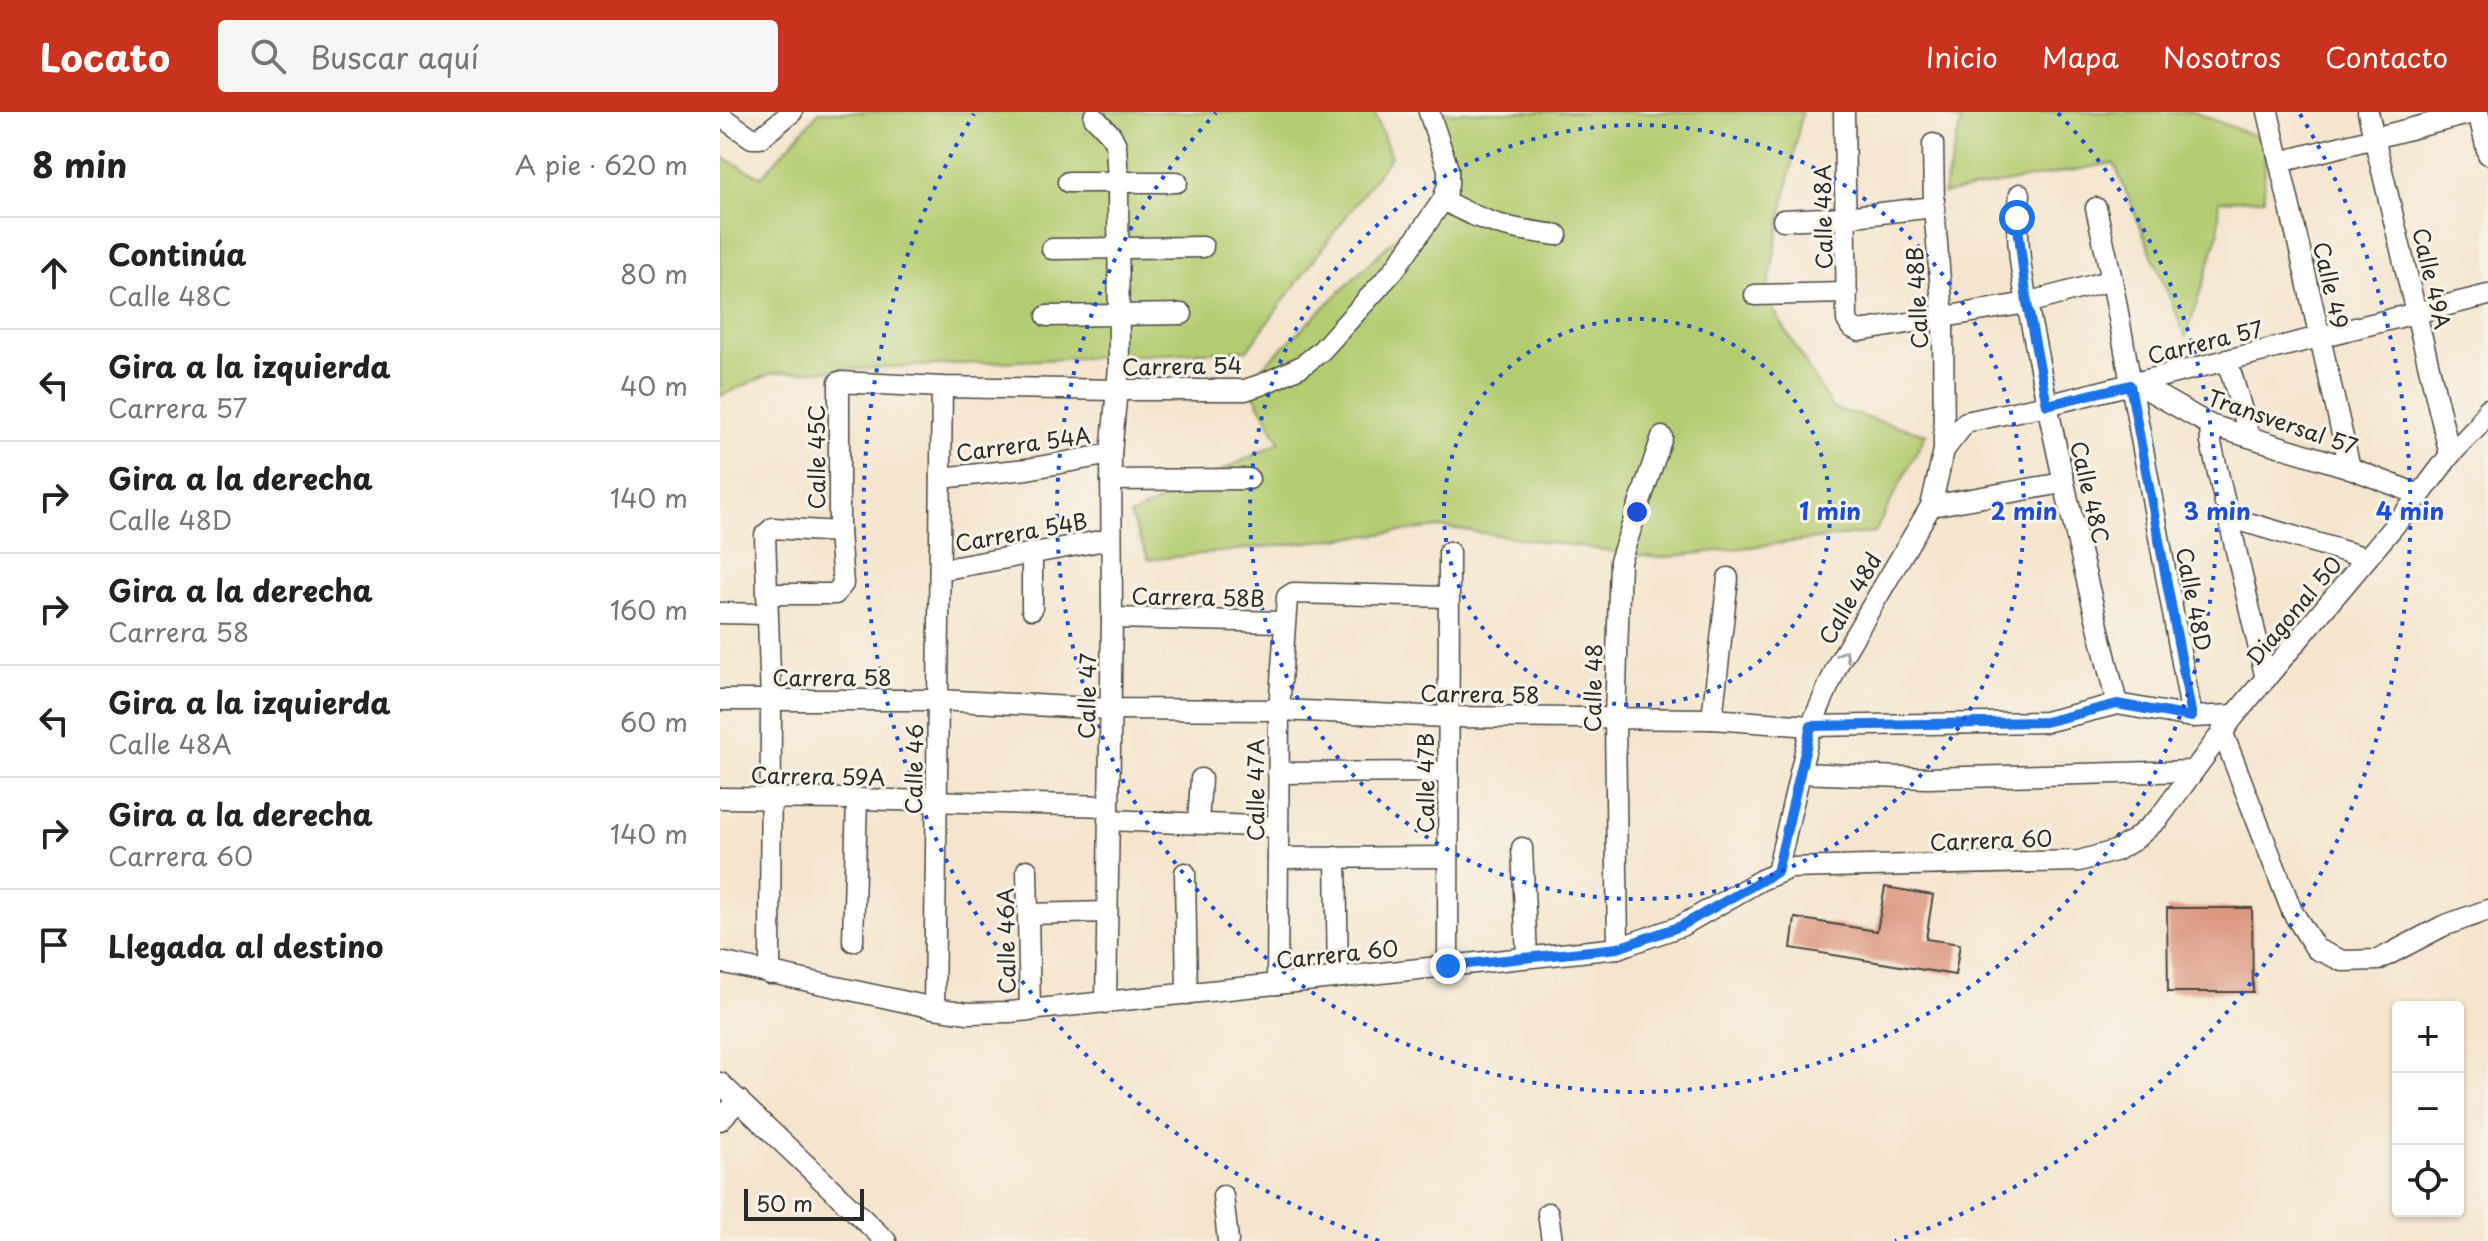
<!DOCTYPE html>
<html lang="es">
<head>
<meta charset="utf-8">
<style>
	:root { --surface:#fff; --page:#f6f6f6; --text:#222; --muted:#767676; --line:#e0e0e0; --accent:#c8321e }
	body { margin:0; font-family:"Playpen Sans",sans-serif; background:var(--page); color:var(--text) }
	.controls { position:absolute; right:24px; bottom:24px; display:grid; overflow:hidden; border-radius:8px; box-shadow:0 2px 6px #0004 }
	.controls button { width:72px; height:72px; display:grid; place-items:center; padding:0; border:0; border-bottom:2px solid var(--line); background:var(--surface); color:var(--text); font:40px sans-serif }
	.scale { position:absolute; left:24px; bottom:20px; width:120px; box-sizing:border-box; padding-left:8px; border:4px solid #2b2b2b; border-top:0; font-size:22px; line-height:28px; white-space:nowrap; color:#2b2b2b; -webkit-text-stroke:6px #f7f3e8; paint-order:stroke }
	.stop { position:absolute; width:24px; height:24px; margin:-18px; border:6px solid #1a73e8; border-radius:50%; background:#fff }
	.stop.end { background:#1a73e8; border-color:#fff; box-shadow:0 2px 8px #0008 }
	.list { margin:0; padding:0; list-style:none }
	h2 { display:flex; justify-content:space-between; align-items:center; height:104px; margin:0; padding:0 32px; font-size:34px }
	h2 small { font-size:26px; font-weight:400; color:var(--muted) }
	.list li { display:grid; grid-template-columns:52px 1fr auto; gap:24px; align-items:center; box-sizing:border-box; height:112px; padding:0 32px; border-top:2px solid var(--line) }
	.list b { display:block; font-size:30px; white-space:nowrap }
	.list p { margin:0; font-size:26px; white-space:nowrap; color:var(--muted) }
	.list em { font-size:26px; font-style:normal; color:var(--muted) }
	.icon { flex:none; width:44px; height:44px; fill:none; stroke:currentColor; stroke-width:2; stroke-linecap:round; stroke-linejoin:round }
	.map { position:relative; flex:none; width:1768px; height:1129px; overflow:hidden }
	header { display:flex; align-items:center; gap:48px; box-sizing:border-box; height:112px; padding:0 40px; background:var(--accent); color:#fff }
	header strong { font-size:38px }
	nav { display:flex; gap:44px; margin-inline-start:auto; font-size:28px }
	.search { width:560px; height:72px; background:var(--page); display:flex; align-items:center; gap:20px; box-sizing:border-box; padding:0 28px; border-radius:8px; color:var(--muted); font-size:30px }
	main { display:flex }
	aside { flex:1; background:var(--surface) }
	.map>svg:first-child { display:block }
	.green { fill:#b4cc71; stroke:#707c4e; stroke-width:2 }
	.building { fill:#dc957e }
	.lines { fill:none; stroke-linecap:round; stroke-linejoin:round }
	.minor-casing { stroke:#494743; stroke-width:23 }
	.minor { stroke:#fff; stroke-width:20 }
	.oneway { stroke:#a0a0a0 }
	.route { stroke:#1a73e8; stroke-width:10 }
	.ring { fill:none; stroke:#1d4ed8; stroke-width:4; stroke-dasharray:4 8 }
	.labels { text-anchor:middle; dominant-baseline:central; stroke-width:6; stroke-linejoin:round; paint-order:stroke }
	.street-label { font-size:22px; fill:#2b2b2b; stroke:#f7f3e8 }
	.centre { fill:#1d4ed8; stroke:#f7f3e8; stroke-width:4 }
	.ring-label { font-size:24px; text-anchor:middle; font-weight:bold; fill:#1d4ed8; stroke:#f7f3e8; stroke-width:6; stroke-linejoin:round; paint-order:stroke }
</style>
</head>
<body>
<header>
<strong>Locato</strong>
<div class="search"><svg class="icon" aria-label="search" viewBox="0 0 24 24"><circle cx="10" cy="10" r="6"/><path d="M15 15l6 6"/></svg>Buscar aquí</div>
<nav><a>Inicio</a><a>Mapa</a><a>Nosotros</a><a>Contacto</a></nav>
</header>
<main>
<aside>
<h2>8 min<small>A pie · 620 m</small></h2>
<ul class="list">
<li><svg class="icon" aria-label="ahead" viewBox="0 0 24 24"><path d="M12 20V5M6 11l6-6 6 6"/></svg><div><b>Continúa</b><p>Calle 48C</p></div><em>80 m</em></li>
<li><svg class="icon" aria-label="left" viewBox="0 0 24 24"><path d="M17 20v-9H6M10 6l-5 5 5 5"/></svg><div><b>Gira a la izquierda</b><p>Carrera 57</p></div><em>40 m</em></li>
<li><svg class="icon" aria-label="right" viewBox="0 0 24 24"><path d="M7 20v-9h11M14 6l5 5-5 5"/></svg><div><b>Gira a la derecha</b><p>Calle 48D</p></div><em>140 m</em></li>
<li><svg class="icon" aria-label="right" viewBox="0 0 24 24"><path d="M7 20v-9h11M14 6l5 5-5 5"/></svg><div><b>Gira a la derecha</b><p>Carrera 58</p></div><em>160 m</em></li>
<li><svg class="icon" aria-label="left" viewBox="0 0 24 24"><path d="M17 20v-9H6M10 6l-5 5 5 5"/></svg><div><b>Gira a la izquierda</b><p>Calle 48A</p></div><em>60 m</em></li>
<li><svg class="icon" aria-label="right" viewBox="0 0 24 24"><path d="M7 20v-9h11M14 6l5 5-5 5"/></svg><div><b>Gira a la derecha</b><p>Carrera 60</p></div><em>140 m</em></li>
<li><svg class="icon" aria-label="arrive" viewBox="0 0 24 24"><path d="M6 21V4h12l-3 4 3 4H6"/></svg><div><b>Llegada al destino</b></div></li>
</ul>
</aside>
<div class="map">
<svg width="1768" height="1129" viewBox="0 0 1768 1129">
	<rect width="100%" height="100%" fill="#f7f3e8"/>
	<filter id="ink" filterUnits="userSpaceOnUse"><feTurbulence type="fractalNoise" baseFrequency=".0125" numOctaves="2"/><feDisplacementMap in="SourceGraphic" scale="16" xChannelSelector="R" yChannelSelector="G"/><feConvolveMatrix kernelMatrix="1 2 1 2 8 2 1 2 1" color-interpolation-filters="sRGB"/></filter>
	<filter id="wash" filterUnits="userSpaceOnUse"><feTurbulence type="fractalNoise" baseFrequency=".006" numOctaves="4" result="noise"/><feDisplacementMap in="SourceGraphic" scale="32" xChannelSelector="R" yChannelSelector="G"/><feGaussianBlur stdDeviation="1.8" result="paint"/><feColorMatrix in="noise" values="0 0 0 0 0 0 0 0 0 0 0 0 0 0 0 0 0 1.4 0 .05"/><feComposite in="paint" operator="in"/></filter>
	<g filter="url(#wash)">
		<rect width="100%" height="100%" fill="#f5e5ce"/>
		<g class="green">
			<path d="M99,0H654L671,44L527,238L53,261L0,284V44L41,65Z"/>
			<path d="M709,0H1082L1046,185L1112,296L1206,322L1155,420L939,446L721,415L429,448L410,404L560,330L527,270L733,70Z"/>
			<path d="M1218,0H1474L1545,28L1544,87L1499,89V120L1466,225L1394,51L1223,82L1241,10Z"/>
		</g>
		<g id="blocks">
			<g class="building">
				<path d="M1165,775L1213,783L1206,827L1240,832L1235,863L1071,836L1075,806L1157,819Z"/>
				<path d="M1447,796H1532L1533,880H1448Z"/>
			</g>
		</g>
	</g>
	<g filter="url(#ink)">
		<use href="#blocks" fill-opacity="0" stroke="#494743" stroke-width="2"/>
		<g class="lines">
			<defs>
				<g id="minor">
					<path d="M1124,0L1127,208L1131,215L1140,219L1307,191L1392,168"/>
					<path d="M1548,0L1630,356"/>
					<path d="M1648,0L1730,343"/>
					<path d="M1758,0L1768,42"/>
					<path d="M0,4L32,26H40L72,0"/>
					<path d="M374,5L391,23L396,33L398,69L399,255L391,342L392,506L386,891"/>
					<path d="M1560,50L1756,0"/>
					<path d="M348,70H457"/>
					<path d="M1300,82C1292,135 1308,193 1318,246C1340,362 1369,477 1397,592"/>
					<path d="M723,88C766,112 789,117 837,123"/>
					<path d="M1376,96L1392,168L1472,605"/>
					<path d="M1063,108L1125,105L1214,95"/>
					<path d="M332,137L483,135"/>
					<path d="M1035,183L1127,181"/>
					<path d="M327,204L462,202"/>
					<path d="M1507,248L1530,325"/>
					<path d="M1416,271L1490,313L1630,356L1700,383"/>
					<path d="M1490,313L1491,331L1546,567"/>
					<path d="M1224,338L1246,310L1327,293L1768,183"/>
					<path d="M221,366L307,357L391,342"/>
					<path d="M391,368L529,367"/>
					<path d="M1211,394L1343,371"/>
					<path d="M1508,405L1647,446"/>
					<path d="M220,458L391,427"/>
					<path d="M47,482H115L123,472L119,420V270L222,275L396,278H525L543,272L582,254L601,239L674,158L723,88L728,73V57L709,0"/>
					<path d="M312,497V442"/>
					<path d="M0,501L47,502"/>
					<path d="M392,506L563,510"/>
					<path d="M0,588H218L389,597L559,598L728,605L992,607L1091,614L1325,610L1397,592L1472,605L1515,603"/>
					<path d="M992,607L1008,466"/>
					<path d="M1502,619L1572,799L1596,837L1623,849L1658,848L1723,814L1768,798"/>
					<path d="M558,661L728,660"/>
					<path d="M1080,661L1207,666L1473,659"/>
					<path d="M0,686L137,687L388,694"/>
					<path d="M388,708L558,715"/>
					<path d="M478,711L481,667"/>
					<path d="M802,736L807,844"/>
					<path d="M616,745L618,865"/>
					<path d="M558,746L728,745"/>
					<path d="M307,758L310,899"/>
					<path d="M1057,760L1091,614L1119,550L1211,394L1224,338L1223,204L1214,95L1213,32"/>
					<path d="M465,761L467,882"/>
					<path d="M308,802L387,800"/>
					<path d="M133,829L137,687"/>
					<path d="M898,836L895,607L900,449L942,325"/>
					<path d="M0,850L214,896L248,901L290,900L898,836L961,814L1041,768L1070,756L1359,749L1395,739L1414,728L1439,706L1515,603L1700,383L1730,343L1758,314L1768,297"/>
					<path d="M728,854L729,440"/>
					<path d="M50,862L51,589L45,423L53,416L119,420"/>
					<path d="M557,872L559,598L567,485L573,481L729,485"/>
					<path d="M214,896L222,275"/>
					<path d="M0,971L166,1129"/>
					<path d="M0,1008L19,988"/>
					<path d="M503,1084L508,1129"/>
					<path d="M828,1101L832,1129"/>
				</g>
			</defs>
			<use href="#minor" class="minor-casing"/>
			<use href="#minor" class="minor"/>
		</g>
		<defs><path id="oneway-chevron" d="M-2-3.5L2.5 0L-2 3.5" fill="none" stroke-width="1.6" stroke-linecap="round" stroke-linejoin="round" transform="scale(2)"/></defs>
		<use class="oneway" href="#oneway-chevron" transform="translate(1124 543) rotate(-61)"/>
	</g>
	<g class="lines" filter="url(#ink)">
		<path class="route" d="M728,854L898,836L961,814L1057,760L1091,614L1325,610L1397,592L1472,605L1410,273L1327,293L1307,191L1297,106"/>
	</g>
	<g class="ring">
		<circle cx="917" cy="400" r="193"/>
		<circle cx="917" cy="400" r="387"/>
		<path d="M1338 1A580 580 0 1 1 496 1"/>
		<path d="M659 1129A773 773 0 0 1 254 2M1580 2A773 773 0 0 1 1175 1129"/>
	</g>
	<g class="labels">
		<g class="street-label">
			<text transform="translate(1102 105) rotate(-91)">Calle 48A</text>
			<text transform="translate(1713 166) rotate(77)">Calle 49A</text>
			<text transform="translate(1612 173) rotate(77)">Calle 49</text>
			<text transform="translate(1196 186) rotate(-93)">Calle 48B</text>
			<text transform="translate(1485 229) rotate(-14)">Carrera 57</text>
			<text transform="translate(462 253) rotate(-1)">Carrera 54</text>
			<text transform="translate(1563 309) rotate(19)">Transversal 57</text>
			<text transform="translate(303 331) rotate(-8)">Carrera 54A</text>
			<text transform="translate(95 345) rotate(-90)">Calle 45C</text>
			<text transform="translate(1371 380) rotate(77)">Calle 48C</text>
			<text transform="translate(301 419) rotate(-10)">Carrera 54B</text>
			<text transform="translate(478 484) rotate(1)">Carrera 58B</text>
			<text transform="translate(1129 486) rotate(-60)">Calle 48d</text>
			<text transform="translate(1475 487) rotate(79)">Calle 48D</text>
			<text transform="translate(1573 498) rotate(-50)">Diagonal 50</text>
			<text x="112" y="564">Carrera 58</text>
			<text transform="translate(872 576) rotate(-89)">Calle 48</text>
			<text transform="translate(760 581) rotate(1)">Carrera 58</text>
			<text transform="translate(366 584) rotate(-89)">Calle 47</text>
			<text transform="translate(193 657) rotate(-89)">Calle 46</text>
			<text transform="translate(98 663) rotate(1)">Carrera 59A</text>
			<text transform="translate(704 671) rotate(-90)">Calle 47B</text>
			<text transform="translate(534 678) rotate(-90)">Calle 47A</text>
			<text transform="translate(1271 727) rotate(-2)">Carrera 60</text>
			<text transform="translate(285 829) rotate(-91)">Calle 46A</text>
			<text transform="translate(617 841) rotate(-6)">Carrera 60</text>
		</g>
	</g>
	<circle cx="917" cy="400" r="12" class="centre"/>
	<g class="ring-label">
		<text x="1110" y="408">1 min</text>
		<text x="1304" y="408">2 min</text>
		<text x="1497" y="408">3 min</text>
		<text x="1690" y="408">4 min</text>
	</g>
</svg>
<div class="controls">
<button>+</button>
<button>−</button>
<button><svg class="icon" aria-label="locate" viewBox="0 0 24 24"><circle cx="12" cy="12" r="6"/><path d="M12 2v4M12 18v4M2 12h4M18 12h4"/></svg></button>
</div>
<div class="scale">50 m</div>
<div class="stop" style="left:1297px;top:106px"></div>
<div class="stop end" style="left:728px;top:854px"></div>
</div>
</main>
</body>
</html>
